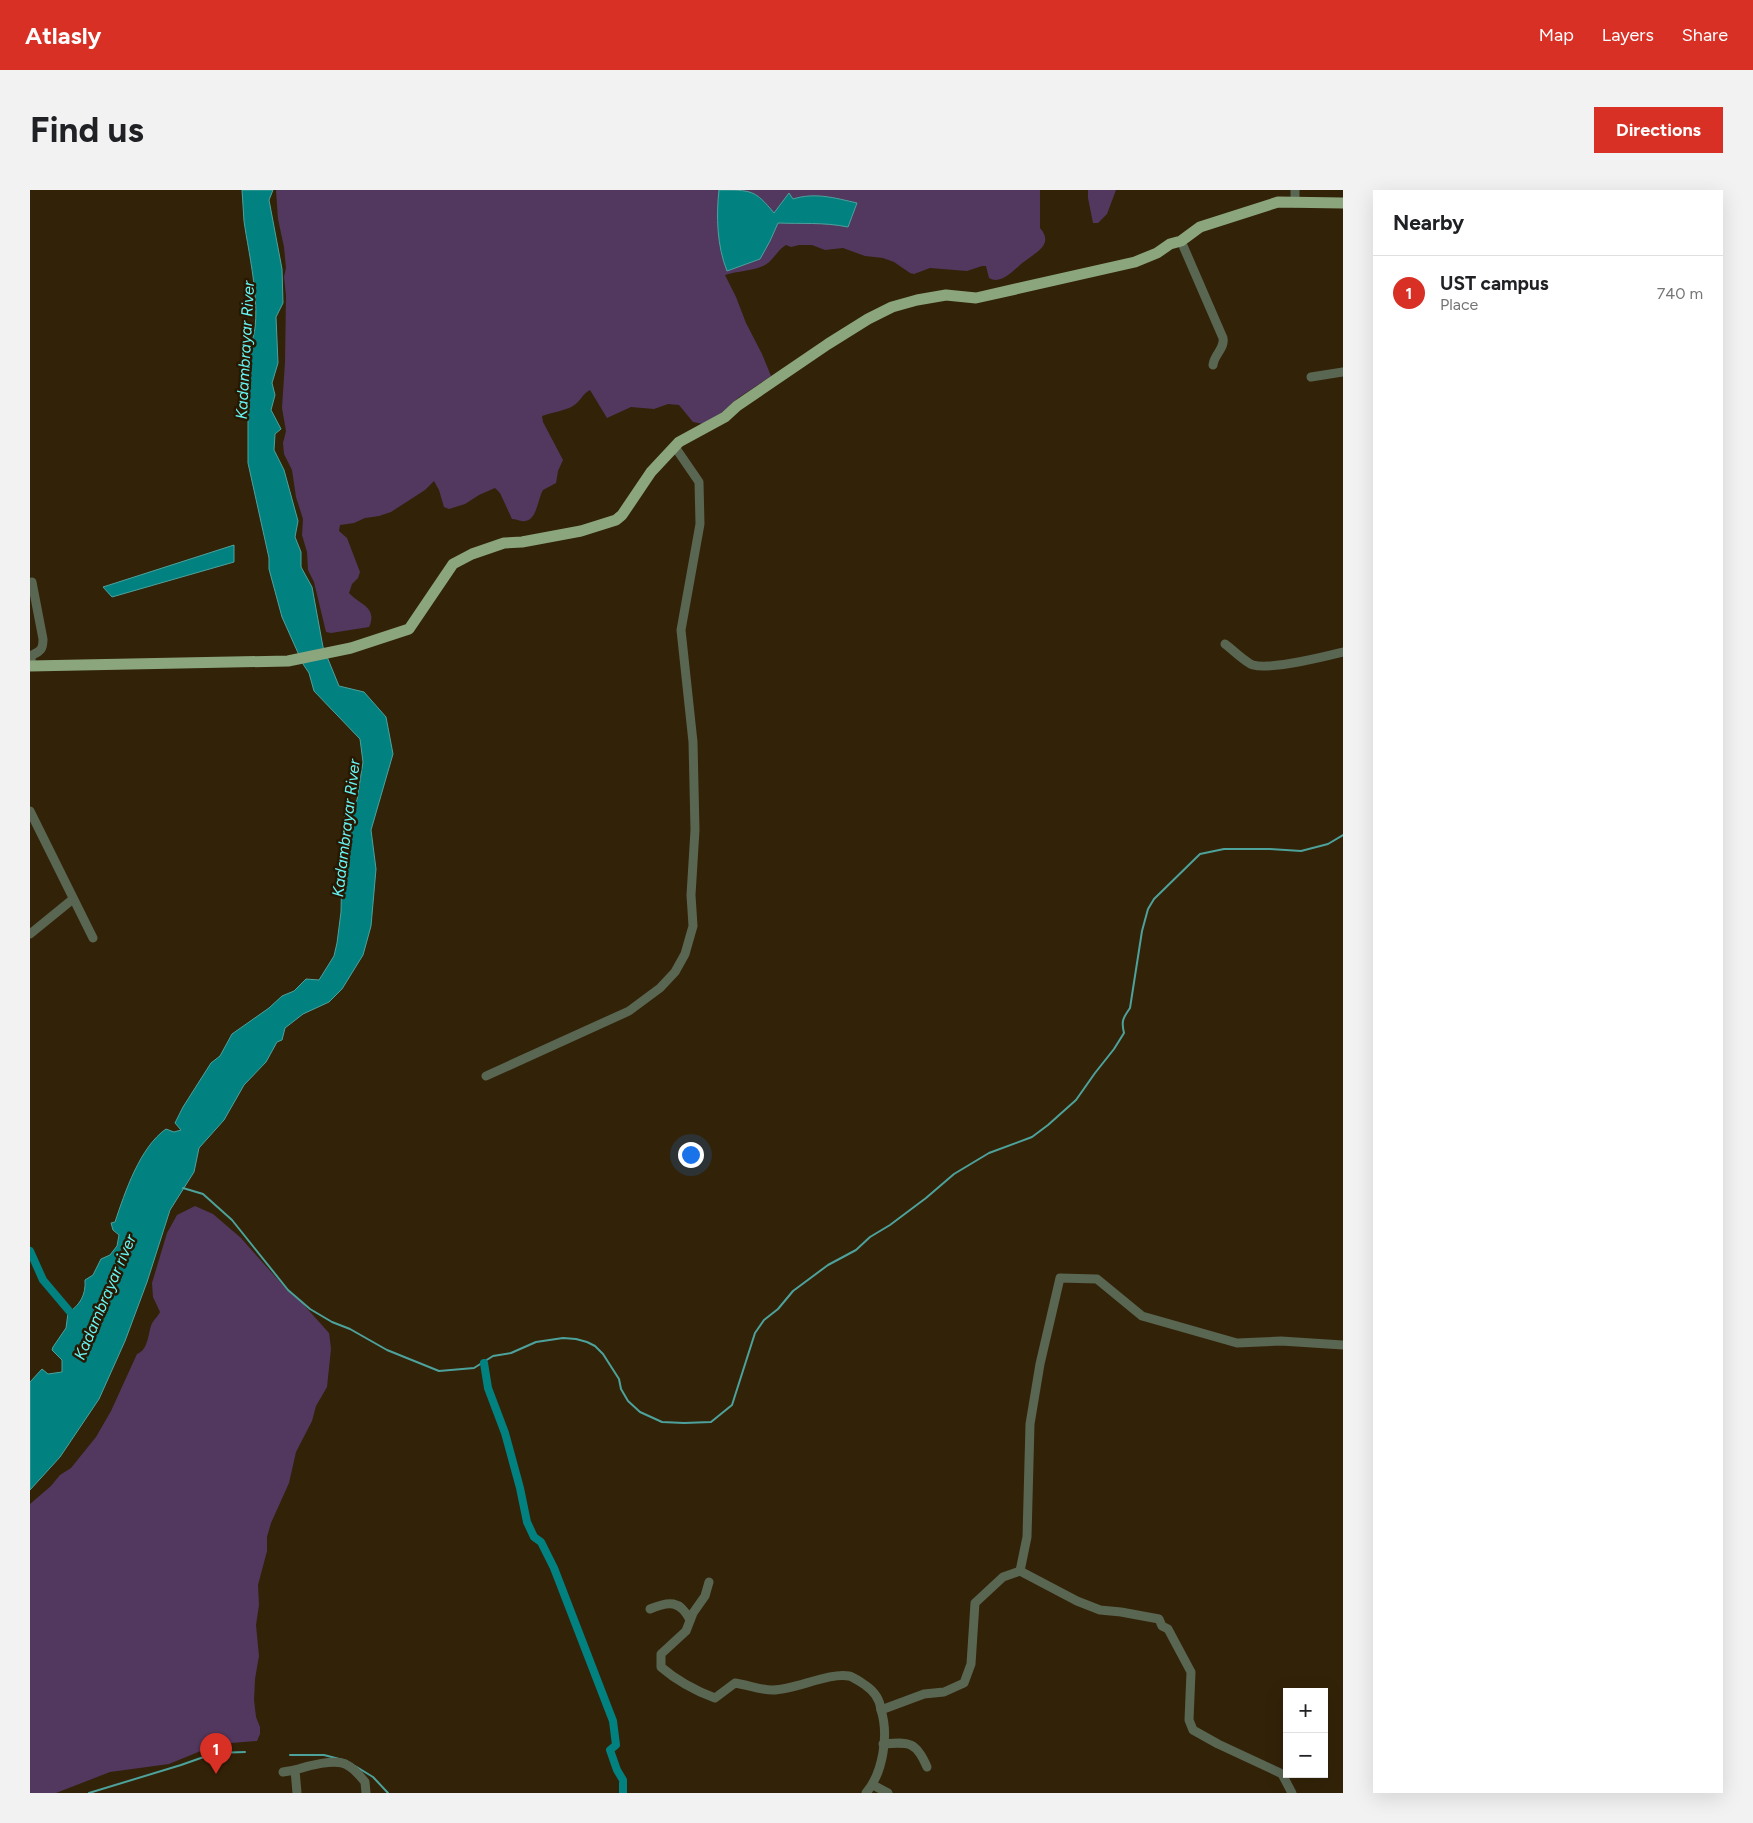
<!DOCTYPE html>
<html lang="en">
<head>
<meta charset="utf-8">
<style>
	:root { --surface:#fff; --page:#f2f2f2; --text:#202124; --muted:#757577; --line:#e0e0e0; --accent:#d93025 }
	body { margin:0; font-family:Figtree,sans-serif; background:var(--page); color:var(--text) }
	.controls { position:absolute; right:15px; bottom:15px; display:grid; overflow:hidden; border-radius:0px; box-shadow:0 5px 20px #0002 }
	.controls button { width:45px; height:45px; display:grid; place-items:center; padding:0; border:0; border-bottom:1px solid var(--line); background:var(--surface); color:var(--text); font:25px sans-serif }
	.you { position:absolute; left:660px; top:964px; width:18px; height:18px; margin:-12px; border:4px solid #fff; border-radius:50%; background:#1a73e8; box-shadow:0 0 0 8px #1a73e833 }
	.badge { display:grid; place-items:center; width:32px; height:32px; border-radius:50%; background:var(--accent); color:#fff; font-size:16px; font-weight:700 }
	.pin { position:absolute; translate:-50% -41px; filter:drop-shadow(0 1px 2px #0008) }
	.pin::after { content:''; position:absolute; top:26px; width:18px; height:15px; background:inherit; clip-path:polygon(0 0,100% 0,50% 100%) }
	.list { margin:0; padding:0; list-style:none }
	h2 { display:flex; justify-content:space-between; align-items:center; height:65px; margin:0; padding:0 20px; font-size:21px }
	h2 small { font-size:16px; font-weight:400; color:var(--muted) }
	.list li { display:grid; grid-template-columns:32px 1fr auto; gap:15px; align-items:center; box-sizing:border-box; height:75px; padding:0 20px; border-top:1px solid var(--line) }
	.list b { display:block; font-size:19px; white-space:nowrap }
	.list p { margin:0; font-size:16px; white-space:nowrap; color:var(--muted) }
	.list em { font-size:16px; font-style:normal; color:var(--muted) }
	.map { position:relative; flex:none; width:1313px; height:1603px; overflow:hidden; border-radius:0px }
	header { display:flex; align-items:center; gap:30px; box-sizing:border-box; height:70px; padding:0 25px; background:var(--accent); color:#fff }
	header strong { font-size:24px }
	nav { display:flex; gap:28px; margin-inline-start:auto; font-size:18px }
	.intro { display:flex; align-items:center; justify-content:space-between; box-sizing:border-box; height:120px; padding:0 30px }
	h1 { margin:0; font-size:35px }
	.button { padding:12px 22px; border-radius:0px; background:var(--accent); color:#fff; font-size:18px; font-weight:700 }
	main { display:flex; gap:30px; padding:0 30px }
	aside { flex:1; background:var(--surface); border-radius:0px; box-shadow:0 5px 20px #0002 }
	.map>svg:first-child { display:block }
	.green { fill:#52385e }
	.water { fill:#028181; stroke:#4da29c }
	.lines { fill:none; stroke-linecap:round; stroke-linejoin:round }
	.stream { stroke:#4da29c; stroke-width:2 }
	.canal { stroke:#028181; stroke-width:8 }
	.minor { stroke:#596652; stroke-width:9 }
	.major { stroke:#8ba67d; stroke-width:11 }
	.labels { text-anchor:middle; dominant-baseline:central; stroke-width:5; stroke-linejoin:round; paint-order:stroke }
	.water-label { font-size:16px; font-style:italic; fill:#66f6f6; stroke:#281801 }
</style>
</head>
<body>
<header>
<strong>Atlasly</strong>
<nav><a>Map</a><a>Layers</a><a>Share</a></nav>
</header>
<div class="intro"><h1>Find us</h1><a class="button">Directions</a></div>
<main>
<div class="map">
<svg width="1313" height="1603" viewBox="0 0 1313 1603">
	<rect width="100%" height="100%" fill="#322208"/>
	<g class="green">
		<path d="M246,0H1010V38C1024,54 1007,62 995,71C986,77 972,96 959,88L956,76H952L937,81L900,78L884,84L880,83L864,72L853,68L835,66L813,58L795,60L782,55H769L761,57L756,55C747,60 744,70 735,75C725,81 707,81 695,85L706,107L716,133L732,164L741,186L708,208L691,223L673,234L663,232L649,215L638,214L624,219L601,217L577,228L560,200C553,203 550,212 543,216C535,221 522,222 512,226L513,232L533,270L528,281L526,293L513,300C508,308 507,330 495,331C491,332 486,329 482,329L470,303L465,298L449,305L435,314L419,319L414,317L409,300L404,291L395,300L361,322L349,326L335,328L324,333L310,335L309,341L317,348L330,382L328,388L322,394L319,403C330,415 348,417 339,437L301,443L296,442L284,392L278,380L277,362L272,345L273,329L266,307L262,280L254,264L253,253L256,241L252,218L255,172L256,106L254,87L256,78L254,57L248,29Z"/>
		<path d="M1058,0H1086L1077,24L1068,33H1063L1058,8Z"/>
		<path d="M165,1016L183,1024L211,1048L258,1101L273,1114L299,1143L300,1150L301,1159L297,1197L286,1216L282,1231L266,1262L259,1293L241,1333L237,1347V1361L228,1395L229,1415L226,1435L229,1466L225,1489L224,1510L226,1527L230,1537V1544L227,1551L201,1553L178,1558L139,1574L80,1582L26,1603H0V1314L21,1296L30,1285L41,1278L66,1247L81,1221L107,1164C118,1160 118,1145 121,1136C122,1131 128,1127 130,1122L123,1107L122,1093L137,1043L147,1025Z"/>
	</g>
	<g class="water">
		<path d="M212,0H243L239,10L252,79L253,113L246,127L248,173L242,193L245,205L241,220L251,239L245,244L244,260L254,280L268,331L265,347L271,362V377L282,397L293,457L309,496L334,502L356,527L363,564L341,640L346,679L341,736L333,765L312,799L299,812L273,824L255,838L252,850L247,852L236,872L214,895L194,930L169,958L164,982L140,1020L117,1092L95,1151L69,1209L30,1267L0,1300V1192L12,1179L18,1184L32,1182V1170L22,1160L23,1157L36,1138L38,1123C50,1115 56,1105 55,1090L63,1085L71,1069L80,1065L87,1056L89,1045L83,1040L81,1033L85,1032C95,1002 110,957 136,939L144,942L151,940L145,933L153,917L181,873L190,866L202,844L239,818L252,806L264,801L276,789L289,790L304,766L307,753L311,722L313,629L327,610L333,572L330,549L284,501L279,483L273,474L252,427L239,379V368L218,273V225L209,211L214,187L215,163C238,140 218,62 214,31C213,21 213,10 212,0Z"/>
		<path d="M689,0C722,0 725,0 744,23L759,3L763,9C785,2 805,8 827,13L818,37C793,32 772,34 748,33L740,51L730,69L697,81C687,56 686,26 689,0Z"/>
		<path d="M204,355V372L82,407L73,397Z"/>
	</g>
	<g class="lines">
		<g class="stream">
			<path d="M153,998L173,1004L202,1030L258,1100L280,1119L302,1132L320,1139L357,1160L409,1181L444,1178L463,1166L481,1163L506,1152L533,1148L546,1149L557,1152L565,1156L573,1164L589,1189L591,1199L598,1211L610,1222L632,1232L654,1233L681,1232L702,1215L725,1143L734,1130L748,1119L763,1101L798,1075L826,1060L840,1047L860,1035L896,1008L924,984L959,963L1002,947L1018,935L1046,910L1065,883L1084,859L1094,843C1091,831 1093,828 1100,818L1112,741L1118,719L1124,709L1170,664L1194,659H1240L1271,661L1298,654L1313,645"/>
			<path d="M260,1565H294L317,1571"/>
			<path d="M325,1576L343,1587L358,1603"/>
			<path d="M59,1603L151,1575L185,1563L215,1562"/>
		</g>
		<g class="canal">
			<path d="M0,1061L13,1090L46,1129"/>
			<path d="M454,1173L458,1198L475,1243L490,1298L497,1332L504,1347L511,1352L524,1378L583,1531L586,1555L580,1560L587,1580L593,1590V1603"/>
		</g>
		<g class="minor">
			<path d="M1265,13V0"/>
			<path d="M1151,51L1193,148C1195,159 1184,164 1183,175"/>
			<path d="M1281,187L1313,182"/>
			<path d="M1195,454C1202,459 1216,473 1223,475C1242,480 1293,467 1313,462"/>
			<path d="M0,474L2,465C11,461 13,459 13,449L2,392"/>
			<path d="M0,621L63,748"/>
			<path d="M0,744L43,709"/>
			<path d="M456,886L599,821L630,798L645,782L655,764L663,736L661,705L665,640L663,552L651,440L670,334L669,292L645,257"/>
			<path d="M990,1381L997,1347L1000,1234L1010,1174L1030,1088L1067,1089L1112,1126L1207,1153L1251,1151L1313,1155"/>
			<path d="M679,1392L675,1406L663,1423L656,1441L631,1464V1477C646,1490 666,1501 685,1508L705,1493C718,1495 730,1500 743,1500C764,1500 800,1482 819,1486C824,1487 830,1492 835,1495C844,1501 850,1509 851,1520"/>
			<path d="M620,1419C639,1411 650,1410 660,1430"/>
			<path d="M853,1554C879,1552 886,1551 897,1577"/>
			<path d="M253,1582L265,1580"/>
			<path d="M843,1595L858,1603"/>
			<path d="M267,1603L265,1580C277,1576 306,1568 317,1575C324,1578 330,1586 335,1592L336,1603"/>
			<path d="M836,1603C853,1583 859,1545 851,1520L894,1504L914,1502L934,1493L941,1474L945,1413L973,1387L990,1381L1047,1411L1070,1420L1091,1422L1129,1429L1132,1436L1138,1439L1161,1482L1159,1530L1163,1540L1188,1554L1246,1581L1252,1584L1262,1603"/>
		</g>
		<path class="major" d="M0,476L258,471L321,458L379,439L423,374L442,364L474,353L492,352L551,341L586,330L592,325L621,282L649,252L695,227L707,216L798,154L838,129L862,117L887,110L916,105L946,108L1105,72L1127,63L1140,54L1151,51L1170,37L1248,12L1313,13"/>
	</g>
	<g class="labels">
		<g class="water-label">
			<text transform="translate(215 160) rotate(-87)">Kadambrayar River</text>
			<text transform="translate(316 638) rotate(-83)">Kadambrayar River</text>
			<text transform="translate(75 1107) rotate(-67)">Kadambrayar river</text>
		</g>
	</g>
</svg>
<div class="controls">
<button>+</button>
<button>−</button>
</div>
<div class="you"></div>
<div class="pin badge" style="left:186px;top:1584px">1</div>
</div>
<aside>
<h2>Nearby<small></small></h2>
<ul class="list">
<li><span class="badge">1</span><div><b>UST campus</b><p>Place</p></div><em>740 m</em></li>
</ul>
</aside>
</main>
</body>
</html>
